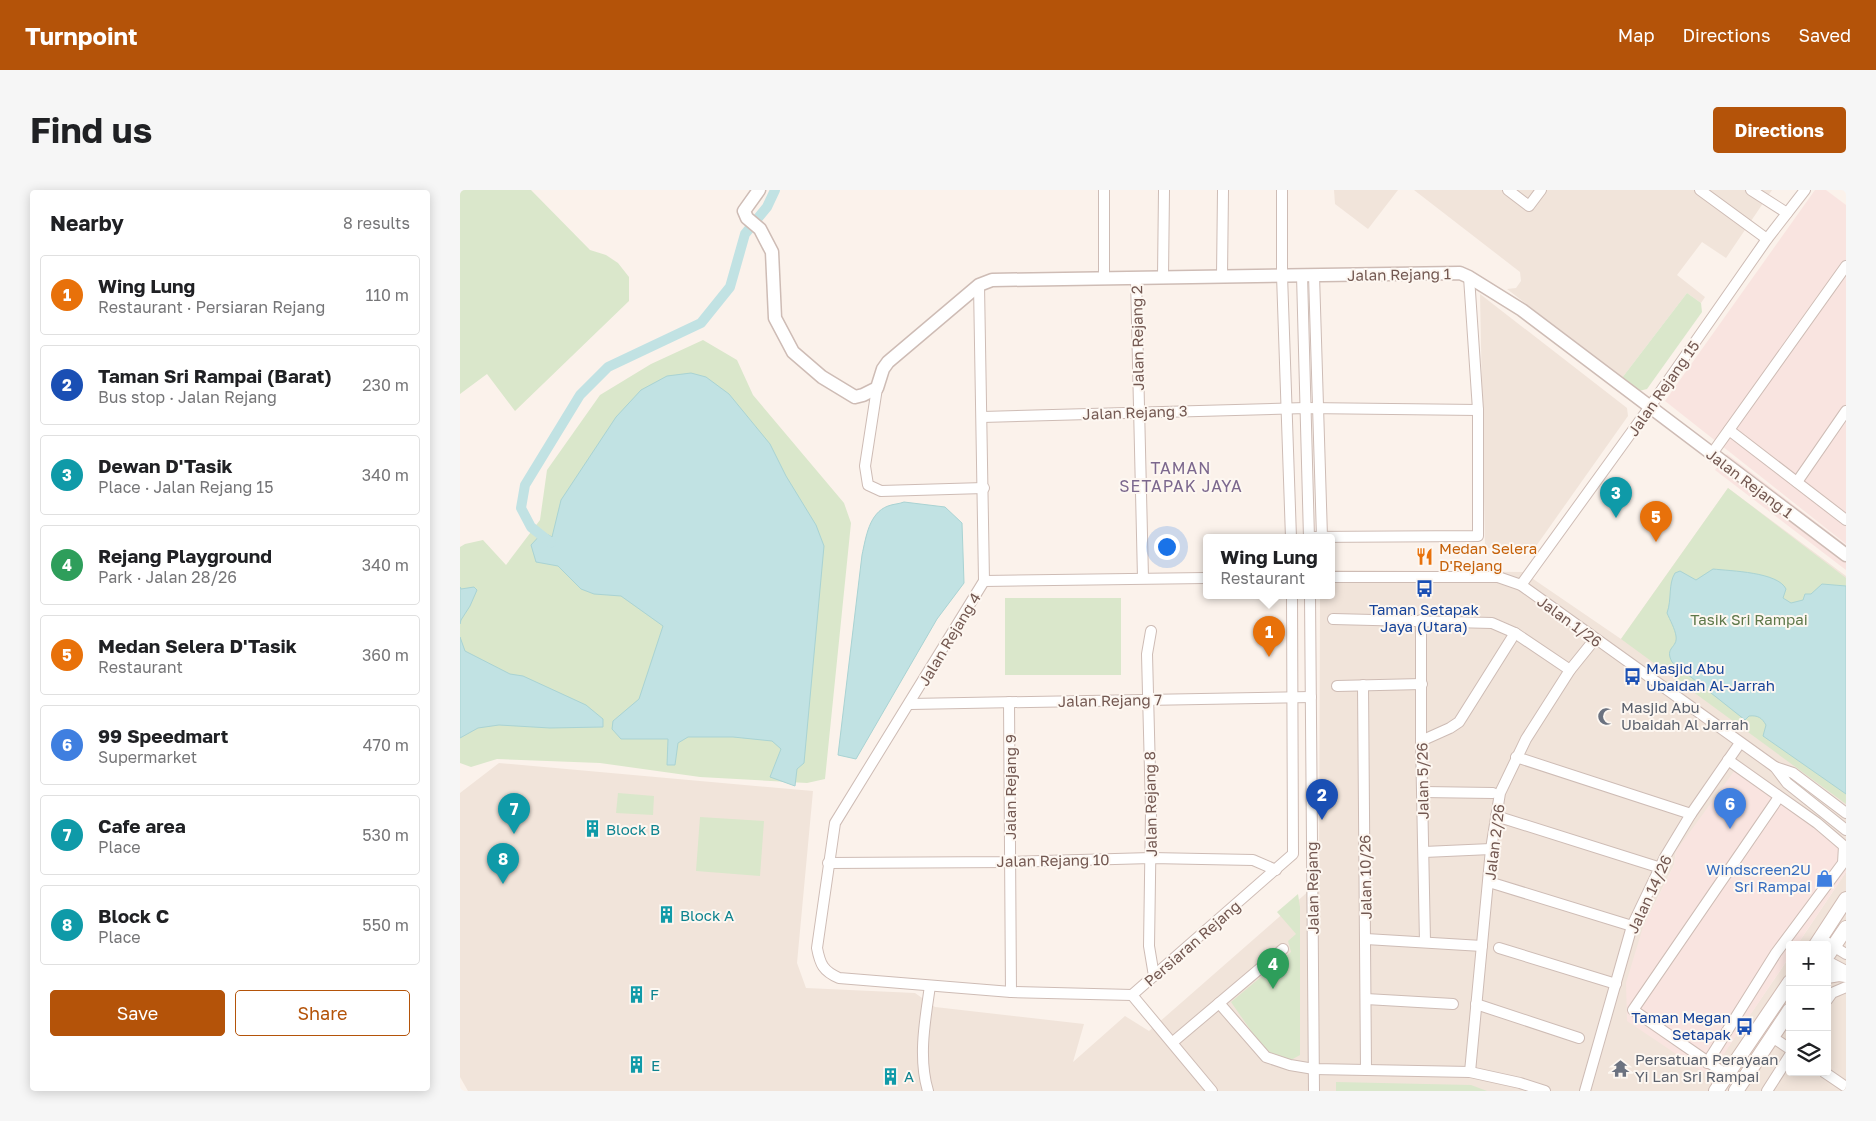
<!DOCTYPE html>
<html lang="en">
<head>
<meta charset="utf-8">
<style>
	:root { --surface:#fff; --page:#f6f6f6; --text:#202124; --muted:#757577; --line:#e0e0e0; --accent:#b45309 }
	body { margin:0; font-family:"Golos Text",sans-serif; background:var(--page); color:var(--text) }
	.controls { position:absolute; right:15px; bottom:15px; display:grid; overflow:hidden; border-radius:5px; box-shadow:0 2px 12px #0003 }
	.controls button { width:45px; height:45px; display:grid; place-items:center; padding:0; border:0; border-bottom:1px solid var(--line); background:var(--surface); color:var(--text); font:25px sans-serif }
	.you { position:absolute; left:706px; top:356px; width:18px; height:18px; margin:-12px; border:4px solid #fff; border-radius:50%; background:#1a73e8; box-shadow:0 0 0 8px #1a73e833 }
	.badge { display:grid; place-items:center; width:32px; height:32px; border-radius:50%; background:var(--accent); color:#fff; font-size:16px; font-weight:700 }
	.pin { position:absolute; translate:-50% -41px; filter:drop-shadow(0 1px 2px #0008) }
	.pin::after { content:''; position:absolute; top:26px; width:18px; height:15px; background:inherit; clip-path:polygon(0 0,100% 0,50% 100%) }
	.popup { position:absolute; left:743px; top:344px; width:132px; height:65px; box-sizing:border-box; display:grid; place-content:center; border-radius:5px; background:var(--surface); filter:drop-shadow(0 1px 4px #0005); font-size:16px; white-space:nowrap; color:var(--muted) }
	.popup b { font-size:19px; color:var(--text) }
	.popup::after { content:''; position:absolute; left:50%; top:100%; margin-left:-10px; border:10px solid transparent; border-top-color:var(--surface) }
	.list { margin:0; padding:0; list-style:none }
	h2 { display:flex; justify-content:space-between; align-items:center; height:65px; margin:0; padding:0 20px; font-size:21px }
	h2 small { font-size:16px; font-weight:400; color:var(--muted) }
	.list li { display:grid; grid-template-columns:32px 1fr auto; gap:15px; align-items:center; box-sizing:border-box; height:80px; margin:0 10px 10px; padding:0 10px; border:1px solid var(--line); border-radius:5px }
	.list b { display:block; font-size:19px; white-space:nowrap }
	.list p { margin:0; font-size:16px; white-space:nowrap; color:var(--muted) }
	.list em { font-size:16px; font-style:normal; color:var(--muted) }
	.actions { display:flex; gap:10px; padding:15px 20px }
	.actions a { flex:1; padding:11px 0; border:1px solid var(--accent); border-radius:5px; text-align:center; font-size:18px; color:var(--accent) }
	.actions .main { background:var(--accent); color:#fff }
	.icon { flex:none; width:28px; height:28px; fill:none; stroke:currentColor; stroke-width:2; stroke-linecap:round; stroke-linejoin:round }
	.map { position:relative; flex:none; width:1386px; height:901px; overflow:hidden; border-radius:5px }
	header { display:flex; align-items:center; gap:30px; box-sizing:border-box; height:70px; padding:0 25px; background:var(--accent); color:#fff }
	header strong { font-size:24px }
	nav { display:flex; gap:28px; margin-inline-start:auto; font-size:18px }
	.intro { display:flex; align-items:center; justify-content:space-between; box-sizing:border-box; height:120px; padding:0 30px }
	h1 { margin:0; font-size:35px }
	.button { padding:12px 22px; border-radius:5px; background:var(--accent); color:#fff; font-size:18px; font-weight:700 }
	main { display:flex; gap:30px; padding:0 30px }
	aside { flex:1; background:var(--surface); border-radius:5px; box-shadow:0 2px 12px #0003 }
	.map>svg:first-child { display:block }
	.residential { fill:#f1e4da }
	.commercial { fill:#f9e4e0 }
	.green { fill:#dae7cb }
	.water { fill:#c1e2e3; stroke:#a9d3d3 }
	.lines { fill:none; stroke-linecap:round; stroke-linejoin:round }
	.canal { stroke:#c1e2e3; stroke-width:10 }
	.minor-casing { stroke:#cebcb5; stroke-width:12 }
	.tertiary-casing { stroke:#cebcb5; stroke-width:15 }
	.secondary-casing { stroke:#d0bbb3; stroke-width:16 }
	.minor { stroke:#fff; stroke-width:10 }
	.tertiary { stroke:#fff; stroke-width:12 }
	.secondary { stroke:#fff; stroke-width:14 }
	.labels { text-anchor:middle; dominant-baseline:central; stroke-width:4; stroke-linejoin:round; paint-order:stroke }
	.street-label { font-size:15px; fill:#735851; stroke:#fdf7f1 }
	.food-label { font-size:15px; fill:#c56008; stroke:#fdf7f1; text-anchor:start }
	.transit-label { font-size:15px; fill:#164399; stroke:#fdf7f1 }
	.park-label { font-size:15px; fill:#5e784a; stroke:#fdf7f1 }
	.worship-label { font-size:15px; fill:#5b616d; stroke:#fdf7f1; text-anchor:start }
	.culture-label { font-size:15px; fill:#0d838f; stroke:#fdf7f1; text-anchor:start }
	.shop-label { font-size:15px; fill:#366cbe; stroke:#fdf7f1; text-anchor:end }
	.neighbourhood-label { font-size:16px; letter-spacing:1px; fill:#7c688e; stroke:#fdf7f1 }
</style>
</head>
<body>
<header>
<strong>Turnpoint</strong>
<nav><a>Map</a><a>Directions</a><a>Saved</a></nav>
</header>
<div class="intro"><h1>Find us</h1><a class="button">Directions</a></div>
<main>
<aside>
<h2>Nearby<small>8 results</small></h2>
<ul class="list">
<li><span class="badge" style="background:#e8710a">1</span><div><b>Wing Lung</b><p>Restaurant · Persiaran Rejang</p></div><em>110 m</em></li>
<li><span class="badge" style="background:#1a4fb4">2</span><div><b>Taman Sri Rampai (Barat)</b><p>Bus stop · Jalan Rejang</p></div><em>230 m</em></li>
<li><span class="badge" style="background:#0f9aa8">3</span><div><b>Dewan D'Tasik</b><p>Place · Jalan Rejang 15</p></div><em>340 m</em></li>
<li><span class="badge" style="background:#2e9e5b">4</span><div><b>Rejang Playground</b><p>Park · Jalan 28/26</p></div><em>340 m</em></li>
<li><span class="badge" style="background:#e8710a">5</span><div><b>Medan Selera D'Tasik</b><p>Restaurant</p></div><em>360 m</em></li>
<li><span class="badge" style="background:#3f7fe0">6</span><div><b>99 Speedmart</b><p>Supermarket</p></div><em>470 m</em></li>
<li><span class="badge" style="background:#0f9aa8">7</span><div><b>Cafe area</b><p>Place</p></div><em>530 m</em></li>
<li><span class="badge" style="background:#0f9aa8">8</span><div><b>Block C</b><p>Place</p></div><em>550 m</em></li>
</ul>
<div class="actions"><a class="main">Save</a><a>Share</a></div>
</aside>
<div class="map">
<svg width="1386" height="901" viewBox="0 0 1386 901">
	<rect width="100%" height="100%" fill="#fbf2eb"/>
	<g class="residential">
		<path d="M874,0H938L908,39L875,14Z"/>
		<path d="M954,0H1312L1266,68L1242,52L1217,85L1245,107L1241,113L1227,103L1162,188L1047,99L1056,98L1061,91L1060,82Z"/>
		<path d="M1020,104L1167,218L1168,226L1074,359L1025,358Z"/>
		<path d="M1268,298L1386,386V657L1216,661L1214,675L1183,737L1249,885L1330,766V882H1367V755H1337L1386,682V901H8L0,887V603L39,573L353,601L337,773L346,798L455,803L475,817L624,834L613,872L665,826L689,841L859,692L860,406H872V380L1063,382L1161,449Z"/>
	</g>
	<g class="commercial">
		<path d="M1355,0H1366L1386,15V354L1205,211Z"/>
		<path d="M1267,264L1386,355V380L1255,280Z"/>
		<path d="M1280,573L1386,657V682L1337,755H1330V766L1249,886L1167,831L1166,793L1183,737L1214,675L1216,661Z"/>
	</g>
	<g class="green">
		<path d="M0,0H71L130,60L146,65L158,73L169,87V111L55,221L27,184L0,204Z"/>
		<path d="M1227,103L1241,113L1242,122L1187,199L1179,201L1162,188Z"/>
		<path d="M243,150L277,170L293,205L384,313L391,333L365,589L347,593L240,587L140,573L37,569L11,577L0,573V357L5,354L23,350L46,375L80,330L87,280L140,205L191,174Z"/>
		<path d="M1268,298L1386,388V614L1161,449Z"/>
		<rect x="545" y="408" width="116" height="77"/>
		<path d="M158,603L194,606L193,625L156,623Z"/>
		<path d="M240,627L304,631L300,686L236,681Z"/>
		<path d="M838,704L840,717V865L831,870L810,863L794,845L771,812L831,762L828,751L836,744L817,722Z"/>
		<path d="M876,892L1011,895L1027,901H876Z"/>
	</g>
	<g class="water">
		<path d="M231,183L246,187L269,204L310,254L326,286L356,335L364,356L344,573L337,579L335,596L310,587L321,559L312,551L273,547H228L218,553L215,575H207L208,549H161L152,539L153,531L179,509L203,436L161,406L134,404L121,399L98,376L76,372L71,355L83,342L92,347L101,310L156,227L181,200L207,186Z"/>
		<path d="M444,312L485,317L502,333L504,393L477,429L396,569L378,565L402,365C406,347 409,323 428,316C433,314 439,314 444,312Z"/>
		<path d="M1253,379C1271,381 1318,382 1326,399L1323,408L1331,413L1343,410L1345,404H1351L1362,394L1386,396V604L1303,546L1306,535C1302,528 1298,525 1289,526L1285,530L1212,472C1204,457 1218,458 1216,446C1215,439 1210,430 1207,423C1212,409 1208,394 1215,383L1220,381L1236,390Z"/>
		<path d="M0,397L1,399L14,397L17,400L10,416L1,430L0,434Z"/>
		<path d="M0,447L5,461L50,484L63,486L126,515L143,529V537L90,538L39,535L18,538L0,548Z"/>
	</g>
	<g class="lines">
		<path class="canal" d="M91,353L71,337L61,318L65,295L120,205L148,177L241,133L270,97L285,44L307,17L315,0"/>
		<defs>
			<g id="minor">
				<path d="M644,0V88"/>
				<path d="M822,0V85L831,348"/>
				<path d="M1048,0L1069,16L1081,0"/>
				<path d="M1240,0L1307,49"/>
				<path d="M1291,0L1327,23"/>
				<path d="M842,85L849,348"/>
				<path d="M854,85L862,347"/>
				<path d="M762,86L763,0"/>
				<path d="M703,87L704,0"/>
				<path d="M676,88L683,388"/>
				<path d="M519,95L524,391L375,633L357,758C360,774 363,781 379,788L551,802L672,805L833,664L832,406"/>
				<path d="M417,198L405,276L408,295L421,301L524,298"/>
				<path d="M522,227L846,218L1018,220"/>
				<path d="M1269,240L1386,330"/>
				<path d="M1251,265L1386,76"/>
				<path d="M1337,292L1386,221"/>
				<path d="M849,347L1018,346V220L1009,87"/>
				<path d="M872,387H1038L1061,395L1315,577L1327,593L1386,640"/>
				<path d="M524,391L746,388"/>
				<path d="M1061,395L1189,218L1307,49L1345,0"/>
				<path d="M850,406L854,901"/>
				<path d="M873,429L1032,433L1055,443L1110,480"/>
				<path d="M961,430V551L965,752"/>
				<path d="M691,441L687,464L691,621L689,756L694,786"/>
				<path d="M903,495L906,880"/>
				<path d="M877,496L962,494"/>
				<path d="M549,512L551,802"/>
				<path d="M450,514L851,507"/>
				<path d="M961,551L990,538L999,532L1055,443"/>
				<path d="M1056,567L1231,624"/>
				<path d="M1315,577L1333,583L1386,623"/>
				<path d="M963,602L1033,603"/>
				<path d="M1036,626L1201,678"/>
				<path d="M964,662L1031,659"/>
				<path d="M368,673L551,672L691,668L793,670L816,680"/>
				<path d="M1029,692L1172,736"/>
				<path d="M1360,748L1386,764"/>
				<path d="M906,749L1022,756"/>
				<path d="M1039,758L1156,794"/>
				<path d="M1367,771L1386,781"/>
				<path d="M672,805L752,901"/>
				<path d="M906,809L993,814"/>
				<path d="M1367,810L1372,803L1386,797"/>
				<path d="M759,813L806,867L830,875L854,879L1010,882L1060,893L1085,901"/>
				<path d="M1016,814L1119,848"/>
				<path d="M1312,847L1330,859"/>
				<path d="M713,852L823,759"/>
				<path d="M1247,873L1316,763L1383,673L1384,656L1357,633L1268,570"/>
				<path d="M1010,882L1031,659L1040,603L1066,549L1110,480L1135,449"/>
				<path d="M1364,882L1386,897"/>
				<path d="M1267,885L1173,820L1319,607"/>
				<path d="M468,901C458,868 465,830 470,796"/>
				<path d="M1125,901L1172,736L1205,667L1231,624L1280,553"/>
				<path d="M1307,901L1330,865"/>
			</g>
			<path id="tertiary" d="M299,0L284,21L287,28L300,39L312,62L315,128L333,162L362,187L395,207L403,205L417,198L423,179L428,172L519,95L532,90L1000,83L1009,87L1062,120L1386,365"/>
			<g id="secondary">
				<path d="M1356,755L1386,709"/>
				<path d="M1367,766L1386,738"/>
				<path d="M1367,786L1379,784L1386,785"/>
				<path d="M1256,901L1330,792"/>
				<path d="M1276,901L1330,820"/>
			</g>
		</defs>
		<use href="#minor" class="minor-casing"/>
		<use href="#tertiary" class="tertiary-casing"/>
		<use href="#secondary" class="secondary-casing"/>
		<use href="#minor" class="minor"/>
		<use href="#tertiary" class="tertiary"/>
		<use href="#secondary" class="secondary"/>
	</g>
	<defs>
		<symbol id="restaurant-bare" viewBox="-9 -9 18 18"><path d="M-5-6h1v4h1v-4h1v4h1v-4h1v5L-1.5 .5V6h-2V.5L-5-1ZM5-6V6H3V1.5H1.5Q1.5-4 5-6Z" fill="#e8710a" stroke="#fdf7f1" stroke-width="2.5" paint-order="stroke"/></symbol>
		<symbol id="bus-bare" viewBox="-9 -9 18 18"><path d="M-5-6H5V4H4V6H2V4H-2V6H-4V4H-5ZM-3.5-4V0h7V-4ZM-3.5 1.2v1.5H-2V1.2ZM2 1.2v1.5H3.5V1.2Z" fill="#1a4fb4" stroke="#fdf7f1" stroke-width="2.5" paint-order="stroke"/></symbol>
		<symbol id="mosque-bare" viewBox="-9 -9 18 18"><path d="M3.5-4.9A6 6 0 1 0 3.5 4.9A5 5 0 1 1 3.5-4.9Z" fill="#6b7280" stroke="#fdf7f1" stroke-width="2.5" paint-order="stroke"/></symbol>
		<symbol id="building-bare" viewBox="-9 -9 18 18"><path d="M-4-6H4V6H1V3H-1V6H-4ZM-2.5-4.3h1.7v1.8h-1.7ZM.8-4.3h1.7v1.8H.8ZM-2.5-1h1.7V.8h-1.7ZM.8-1h1.7V.8H.8Z" fill="#0f9aa8" stroke="#fdf7f1" stroke-width="2.5" paint-order="stroke"/></symbol>
		<symbol id="shop-bare" viewBox="-9 -9 18 18"><path d="M-5-2.5h2.3a2.7 3.5 0 0 1 5.4 0H5L5.5 6h-11ZM-1.5-2.5h3a1.5 2.3 0 0 0-3 0Z" fill="#3f7fe0" stroke="#fdf7f1" stroke-width="2.5" paint-order="stroke"/></symbol>
		<symbol id="temple-bare" viewBox="-9 -9 18 18"><path d="M0-6L5-2H3V0L6.5 2.5H4V6H1.5V3h-3V6H-4V2.5H-6.5L-3 0V-2H-5Z" fill="#6b7280" stroke="#fdf7f1" stroke-width="2.5" paint-order="stroke"/></symbol>
	</defs>
	<g fill-rule="evenodd">
		<use href="#restaurant-bare" x="952" y="354" width="25" height="25"/>
		<use href="#bus-bare" x="952" y="386" width="25" height="25"/>
		<use href="#bus-bare" x="1160" y="474" width="25" height="25"/>
		<use href="#mosque-bare" x="1134" y="514" width="25" height="25"/>
		<use href="#building-bare" x="120" y="626" width="25" height="25"/>
		<use href="#shop-bare" x="1352" y="676" width="25" height="25"/>
		<use href="#building-bare" x="194" y="712" width="25" height="25"/>
		<use href="#building-bare" x="164" y="792" width="25" height="25"/>
		<use href="#bus-bare" x="1272" y="824" width="25" height="25"/>
		<use href="#building-bare" x="164" y="862" width="25" height="25"/>
		<use href="#temple-bare" x="1148" y="866" width="25" height="25"/>
		<use href="#building-bare" x="418" y="874" width="25" height="25"/>
	</g>
	<g class="labels">
		<g class="street-label">
			<text transform="translate(939 84) rotate(-1)">Jalan Rejang 1</text>
			<text transform="translate(677 148) rotate(-91)">Jalan Rejang 2</text>
			<text transform="translate(1203 198) rotate(-55)">Jalan Rejang 15</text>
			<text transform="translate(675 222) rotate(-2)">Jalan Rejang 3</text>
			<text transform="translate(1290 293) rotate(37)">Jalan Rejang 1</text>
			<text transform="translate(1110 431) rotate(36)">Jalan 1/26</text>
			<text transform="translate(489 449) rotate(-59)">Jalan Rejang 4</text>
			<text transform="translate(650 510) rotate(-1)">Jalan Rejang 7</text>
			<text transform="translate(962 591) rotate(-91)">Jalan 5/26</text>
			<text transform="translate(550 597) rotate(-90)">Jalan Rejang 9</text>
			<text transform="translate(690 614) rotate(-91)">Jalan Rejang 8</text>
			<text transform="translate(1034 652) rotate(-83)">Jalan 2/26</text>
			<text transform="translate(593 670) rotate(-1)">Jalan Rejang 10</text>
			<text transform="translate(905 687) rotate(-91)">Jalan 10/26</text>
			<text transform="translate(852 698) rotate(-91)">Jalan Rejang</text>
			<text transform="translate(1189 704) rotate(-65)">Jalan 14/26</text>
			<text transform="translate(732 753) rotate(-41)">Persiaran Rejang</text>
		</g>
		<g class="food-label">
			<text x="979" y="358">Medan Selera<tspan x="979" dy="17">D'Rejang</tspan></text>
		</g>
		<g class="transit-label">
			<text x="964" y="419">Taman Setapak<tspan x="964" dy="17">Jaya (Utara)</tspan></text>
			<text x="1186" y="478" text-anchor="start">Masjid Abu<tspan x="1186" dy="17">Ubaidah Al-Jarrah</tspan></text>
			<text x="1271" y="827" text-anchor="end">Taman Megan<tspan x="1271" dy="17">Setapak</tspan></text>
		</g>
		<g class="park-label">
			<text x="1289" y="429">Tasik Sri Rampai</text>
		</g>
		<g class="worship-label">
			<text x="1161" y="517">Masjid Abu<tspan x="1161" dy="17">Ubaidah Al Jarrah</tspan></text>
			<text x="1175" y="869">Persatuan Perayaan<tspan x="1175" dy="17">Yi Lan Sri Rampai</tspan></text>
		</g>
		<g class="culture-label">
			<text x="146" y="639">Block B</text>
			<text x="220" y="725">Block A</text>
			<text x="190" y="804">F</text>
			<text x="191" y="875">E</text>
			<text x="444" y="886">A</text>
		</g>
		<g class="shop-label">
			<text x="1351" y="679">Windscreen2U<tspan x="1351" dy="17">Sri Rampai</tspan></text>
		</g>
		<g class="neighbourhood-label">
			<text x="721" y="278">TAMAN<tspan x="721" dy="18">SETAPAK JAYA</tspan></text>
		</g>
	</g>
</svg>
<div class="controls">
<button>+</button>
<button>−</button>
<button><svg class="icon" aria-label="layers" viewBox="0 0 24 24"><path d="M12 4l9 5-9 5-9-5zM3 14l9 5 9-5"/></svg></button>
</div>
<div class="you"></div>
<div class="pin badge" style="left:809px;top:467px;background:#e8710a">1</div>
<div class="popup"><b>Wing Lung</b>Restaurant</div>
<div class="pin badge" style="left:862px;top:630px;background:#1a4fb4">2</div>
<div class="pin badge" style="left:1156px;top:328px;background:#0f9aa8">3</div>
<div class="pin badge" style="left:813px;top:799px;background:#2e9e5b">4</div>
<div class="pin badge" style="left:1196px;top:352px;background:#e8710a">5</div>
<div class="pin badge" style="left:1270px;top:639px;background:#3f7fe0">6</div>
<div class="pin badge" style="left:54px;top:644px;background:#0f9aa8">7</div>
<div class="pin badge" style="left:43px;top:694px;background:#0f9aa8">8</div>
</div>
</main>
</body>
</html>
